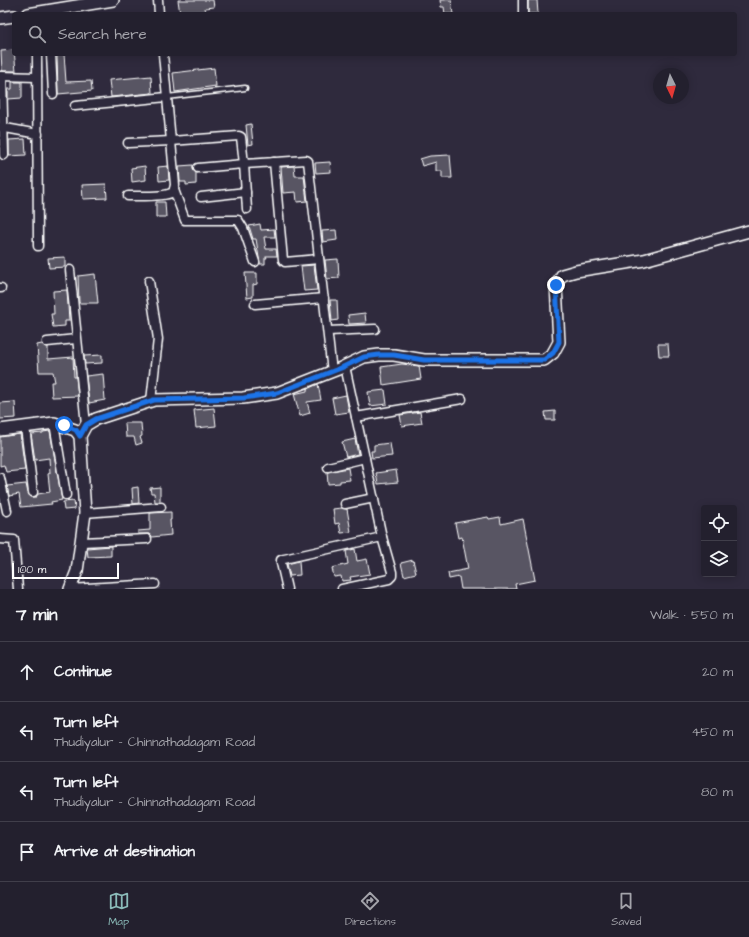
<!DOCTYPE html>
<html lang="en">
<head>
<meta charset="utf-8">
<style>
	:root { --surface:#23202e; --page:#2b2836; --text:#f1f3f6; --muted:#a3a3aa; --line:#403e4a; --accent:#8bbbb9 }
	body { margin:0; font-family:"Architects Daughter",sans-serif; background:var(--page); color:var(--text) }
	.controls { position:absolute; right:12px; bottom:12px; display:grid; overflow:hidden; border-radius:4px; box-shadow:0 2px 10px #0003 }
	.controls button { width:36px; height:36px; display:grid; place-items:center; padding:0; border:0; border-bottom:1px solid var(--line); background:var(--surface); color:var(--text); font:20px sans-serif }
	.compass { position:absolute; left:653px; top:68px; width:36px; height:36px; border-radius:50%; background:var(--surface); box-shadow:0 2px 10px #0003; rotate:175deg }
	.scale { position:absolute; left:12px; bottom:10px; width:107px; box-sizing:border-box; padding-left:4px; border:2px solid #fff; border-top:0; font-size:11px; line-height:14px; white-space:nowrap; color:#fff; -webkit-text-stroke:3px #2f2a3d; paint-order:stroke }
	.stop { position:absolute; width:12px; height:12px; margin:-9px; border:3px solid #1a73e8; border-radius:50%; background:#fff }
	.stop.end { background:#1a73e8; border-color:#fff; box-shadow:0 1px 4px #0008 }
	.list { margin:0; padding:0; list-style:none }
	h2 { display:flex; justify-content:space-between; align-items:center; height:52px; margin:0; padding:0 16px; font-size:17px }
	h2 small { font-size:13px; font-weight:400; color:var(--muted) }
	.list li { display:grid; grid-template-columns:26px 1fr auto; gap:12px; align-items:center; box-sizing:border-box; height:60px; padding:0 16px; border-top:1px solid var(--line) }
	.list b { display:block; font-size:15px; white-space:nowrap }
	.list p { margin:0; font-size:13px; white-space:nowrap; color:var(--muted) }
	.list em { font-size:13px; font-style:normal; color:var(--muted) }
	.icon { flex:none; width:22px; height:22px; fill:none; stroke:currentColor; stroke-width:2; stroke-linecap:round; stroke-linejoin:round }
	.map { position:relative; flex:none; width:749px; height:589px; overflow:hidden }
	.search { position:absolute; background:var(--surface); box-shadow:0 2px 10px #0003; left:12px; right:12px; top:12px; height:44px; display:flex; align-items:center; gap:10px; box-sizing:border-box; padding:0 14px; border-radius:4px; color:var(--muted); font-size:15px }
	.sheet { height:292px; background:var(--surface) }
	nav { display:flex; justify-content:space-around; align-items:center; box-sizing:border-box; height:56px; border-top:1px solid var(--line); background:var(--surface); font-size:11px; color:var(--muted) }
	nav a { display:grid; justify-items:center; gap:2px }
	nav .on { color:var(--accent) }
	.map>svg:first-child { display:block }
	.building { fill:#595564; stroke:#fff }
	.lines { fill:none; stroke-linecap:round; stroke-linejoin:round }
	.lane-casing { stroke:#fff; stroke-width:7 }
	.street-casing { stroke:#fff; stroke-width:11 }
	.secondary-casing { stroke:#fff; stroke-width:14 }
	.lane { stroke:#2f2a3d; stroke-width:4 }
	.street { stroke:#2f2a3d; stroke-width:8 }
	.secondary { stroke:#2f2a3d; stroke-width:11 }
	.route { stroke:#1a73e8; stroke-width:5 }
</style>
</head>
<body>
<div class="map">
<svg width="749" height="589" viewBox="0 0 749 589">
	<rect width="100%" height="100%" fill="#2f2a3d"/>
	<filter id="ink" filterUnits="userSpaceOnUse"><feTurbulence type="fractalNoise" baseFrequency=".025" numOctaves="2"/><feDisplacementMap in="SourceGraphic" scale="8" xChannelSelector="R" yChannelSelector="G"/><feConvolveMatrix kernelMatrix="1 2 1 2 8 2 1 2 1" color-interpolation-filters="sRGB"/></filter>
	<g filter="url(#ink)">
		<g class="building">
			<path d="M178,0H213L214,7L205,8L206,14H180Z"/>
			<path d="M440,0H451L453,14H445L444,7H441Z"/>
			<path d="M528,0H537L538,14H528Z"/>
			<path d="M14,50L16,71H2L1,51Z"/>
			<path d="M64,54L66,82L91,81L92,91L58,94L57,55Z"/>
			<path d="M214,68L216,86L175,92L173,73Z"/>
			<path d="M151,76L152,93L111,97L109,80Z"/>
			<path d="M12,82H22V98L8,99V89H12Z"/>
			<path d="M251,124L253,144L248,145L246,125Z"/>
			<path d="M25,139L26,155L9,156V140Z"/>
			<path d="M450,155L452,178H442V171H436V162L422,166L420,159L430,156Z"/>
			<path d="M330,162L331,172L316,173L315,163Z"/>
			<path d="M193,165V169L196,173V184L186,185V182H180L179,166Z"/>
			<path d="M145,166L146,180L132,182L131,168Z"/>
			<path d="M168,166L169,180L159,181L158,167Z"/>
			<path d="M294,166L295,176H304L307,201L297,202L296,192L283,193L281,167Z"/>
			<path d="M106,184L107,198L83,199L82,185Z"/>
			<path d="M156,202H165L166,217H156Z"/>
			<path d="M260,224L261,230L274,229L275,237H264L266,249H276L277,256H266L267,258H265V264H260L256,239H253L249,226Z"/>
			<path d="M336,230L337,240L323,242L322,231Z"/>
			<path d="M65,257V267L49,268L48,258Z"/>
			<path d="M338,259L339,278L327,279L325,260Z"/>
			<path d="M314,265L317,290L304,291L301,266Z"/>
			<path d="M245,273H257V284L253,285V297L247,298Z"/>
			<path d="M95,274L98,303H79L78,276Z"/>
			<path d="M67,290L69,321H65V326L53,327L51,314H54L53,291Z"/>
			<path d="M330,300H337L338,320L332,321Z"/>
			<path d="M365,313L366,323L349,324L348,315Z"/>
			<path d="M42,344L48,347V359L73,357L74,377H76L78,396L52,397L51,382H55L53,372H39L37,345Z"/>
			<path d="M658,344H668L669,356H659Z"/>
			<path d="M102,355V363L85,364L84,356Z"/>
			<path d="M402,364L419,366L421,379L383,385L381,367Z"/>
			<path d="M103,374L105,400L89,403L86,376Z"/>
			<path d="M318,384L321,400L307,402L310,413L300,416L294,394L307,391V389Z"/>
			<path d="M385,390L387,404L370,406L368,392Z"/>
			<path d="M346,395L349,412L335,414L332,398Z"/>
			<path d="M15,402L16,418L0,419V403Z"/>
			<path d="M214,408L216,426L196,428L194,410Z"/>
			<path d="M555,411V420H546L545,412Z"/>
			<path d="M420,412L422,423L402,426L400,415Z"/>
			<path d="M125,423H141L142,436L140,437L142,443L136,445L134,437H126Z"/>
			<path d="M50,431L62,500L51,502L52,504L21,507L19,494L9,496L7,486L26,484L28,493L31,497H36L38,494L50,492L48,474L50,473L49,458L35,460L31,434L43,433V432Z"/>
			<path d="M20,434L25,470L6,472L4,465L0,466V437Z"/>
			<path d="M355,439L358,454L346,457L342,442Z"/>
			<path d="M390,443L392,456L372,458L371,451H374V445Z"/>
			<path d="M348,468L350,480L340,481V483L328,484L327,472Z"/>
			<path d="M396,470L398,482L378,484L376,473Z"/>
			<path d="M138,487L139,503L133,504L132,488Z"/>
			<path d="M160,487V502H155L154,493H151L150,488Z"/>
			<path d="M74,501L75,509L64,510L63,502Z"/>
			<path d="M341,508L347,509L351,532L341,533L339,523L335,524L333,509Z"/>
			<path d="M171,512V520H170L171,535L152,537L149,534H138V531L150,530V513Z"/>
			<path d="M488,517L489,519L500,517L501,524L523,519L535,580L515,584L516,589H461L459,577L449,579L448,573L468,569L462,537L458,538L455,523Z"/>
			<path d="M111,546V556L88,557L87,548Z"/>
			<path d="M355,549L357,561L367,559L370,574L350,577L351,580L342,581L341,576L334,577L332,568L348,564L346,551Z"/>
			<path d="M413,560L416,573L404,576L401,563Z"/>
			<path d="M299,561L300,575L290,576L287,564Z"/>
		</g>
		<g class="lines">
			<defs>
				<path id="lane" d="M167,97L245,88"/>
				<g id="street">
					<path d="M158,0L159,14"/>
					<path d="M523,0V14"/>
					<path d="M37,54L38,246"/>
					<path d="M51,54L53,94"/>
					<path d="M163,54L171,141L239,136L241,137L244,164L306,160L308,161L332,372"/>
					<path d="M0,76L37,77"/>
					<path d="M2,76L4,155"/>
					<path d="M75,106L167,97"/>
					<path d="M0,127L38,134"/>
					<path d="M274,162L283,260L285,262L319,259"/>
					<path d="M198,168L244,164L247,209"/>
					<path d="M174,190L185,220H238L243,228L255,262"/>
					<path d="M128,196C137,196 164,197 171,193C174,192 174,188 175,185L171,141L128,143"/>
					<path d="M201,197L246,192"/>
					<path d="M70,270L86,425"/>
					<path d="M149,281L158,339L151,401"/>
					<path d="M0,288H1"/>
					<path d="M255,304L324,298"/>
					<path d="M328,331L375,329"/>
					<path d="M47,342L76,339"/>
					<path d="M356,417L462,399"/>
					<path d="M54,423L66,495"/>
					<path d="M25,427L33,492"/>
					<path d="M328,467L365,458"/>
					<path d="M0,478L7,511"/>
					<path d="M345,504L374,498"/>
					<path d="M85,513L161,507"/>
					<path d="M0,539L14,540L18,589"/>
					<path d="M82,542L147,539"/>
					<path d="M70,589L155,584"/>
					<path d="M287,589L281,563V560L284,559L382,537"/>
					<path d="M342,589L389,579L392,576V572L382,537L345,366"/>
				</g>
				<g id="secondary">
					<path d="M28,14L113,0"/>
					<path d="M0,18L14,16"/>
					<path d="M0,430L54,423L75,430L80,436"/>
					<path d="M70,589L77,571L85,513L80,436L86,425L96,419L154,400L243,398L277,393L341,368L364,357L379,355H394L424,360H544L553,353L559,342L556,285L562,275L576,271L644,260L749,231"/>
				</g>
			</defs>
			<use href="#lane" class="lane-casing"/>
			<use href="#street" class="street-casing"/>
			<use href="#secondary" class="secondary-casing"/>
			<use href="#lane" class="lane"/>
			<use href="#street" class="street"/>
			<use href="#secondary" class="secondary"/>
		</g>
	</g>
	<g class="lines" filter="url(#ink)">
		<path class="route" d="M64,425L76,430L80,436L86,425L96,419L154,400L244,398L277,393L341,368L364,357L379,355H394L424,360H544L553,353L559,342L556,285"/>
	</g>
</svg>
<div class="controls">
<button><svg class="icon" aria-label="locate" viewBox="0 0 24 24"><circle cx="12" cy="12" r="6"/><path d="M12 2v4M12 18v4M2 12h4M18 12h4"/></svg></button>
<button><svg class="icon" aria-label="layers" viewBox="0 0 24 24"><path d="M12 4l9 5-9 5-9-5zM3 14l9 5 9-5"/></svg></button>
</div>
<svg class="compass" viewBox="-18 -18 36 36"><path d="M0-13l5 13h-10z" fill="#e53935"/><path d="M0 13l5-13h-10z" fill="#a3a3aa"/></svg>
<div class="scale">100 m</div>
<div class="stop" style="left:64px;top:425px"></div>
<div class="stop end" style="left:556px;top:285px"></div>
<div class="search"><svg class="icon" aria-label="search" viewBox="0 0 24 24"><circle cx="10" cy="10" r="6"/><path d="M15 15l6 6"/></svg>Search here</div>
</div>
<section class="sheet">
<h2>7 min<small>Walk · 550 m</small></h2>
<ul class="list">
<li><svg class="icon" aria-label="ahead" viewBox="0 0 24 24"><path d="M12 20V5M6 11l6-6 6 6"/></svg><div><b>Continue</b></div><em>20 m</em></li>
<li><svg class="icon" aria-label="left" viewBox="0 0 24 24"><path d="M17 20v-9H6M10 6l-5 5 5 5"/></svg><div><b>Turn left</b><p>Thudiyalur - Chinnathadagam Road</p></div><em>450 m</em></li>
<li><svg class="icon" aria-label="left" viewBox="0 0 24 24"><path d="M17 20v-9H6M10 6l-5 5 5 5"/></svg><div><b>Turn left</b><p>Thudiyalur - Chinnathadagam Road</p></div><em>80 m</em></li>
<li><svg class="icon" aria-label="arrive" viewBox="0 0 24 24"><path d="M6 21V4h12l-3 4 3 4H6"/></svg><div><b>Arrive at destination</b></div></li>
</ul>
</section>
<nav>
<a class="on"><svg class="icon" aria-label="map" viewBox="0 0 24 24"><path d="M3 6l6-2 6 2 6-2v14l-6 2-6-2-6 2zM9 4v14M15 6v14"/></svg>Map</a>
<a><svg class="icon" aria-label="directions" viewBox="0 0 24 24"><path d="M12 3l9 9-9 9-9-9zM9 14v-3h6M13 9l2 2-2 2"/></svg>Directions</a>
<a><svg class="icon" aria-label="saved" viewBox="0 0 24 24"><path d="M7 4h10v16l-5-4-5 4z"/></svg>Saved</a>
</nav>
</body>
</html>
